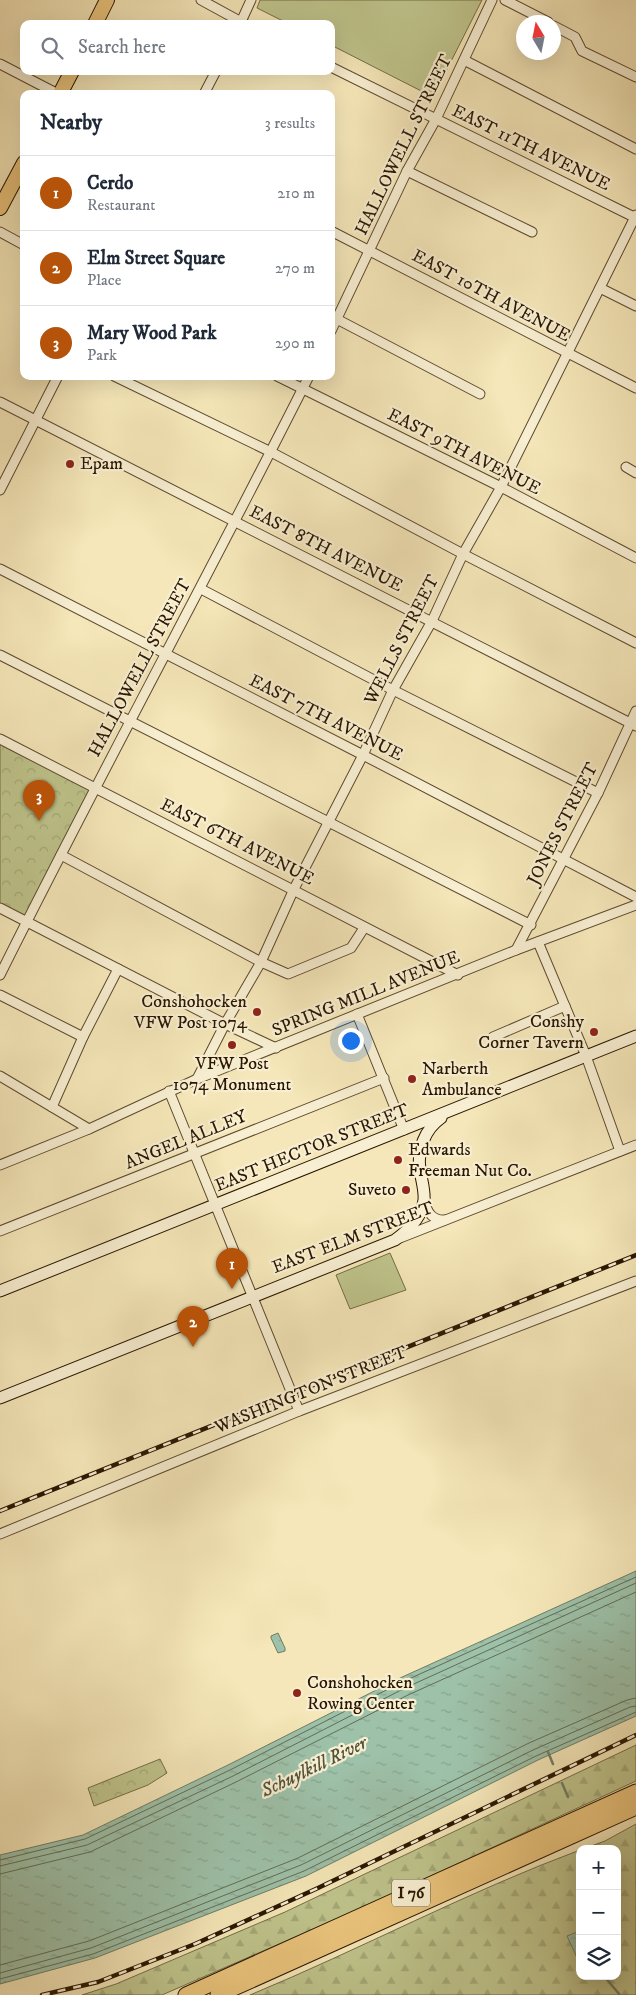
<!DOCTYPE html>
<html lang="en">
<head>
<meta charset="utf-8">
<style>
	:root { --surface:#fff; --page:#f6f6f7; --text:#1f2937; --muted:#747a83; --line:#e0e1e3; --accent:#b45309 }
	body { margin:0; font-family:"IM FELL DW Pica",serif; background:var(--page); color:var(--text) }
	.controls { position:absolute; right:15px; bottom:15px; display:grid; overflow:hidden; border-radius:10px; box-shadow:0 5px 20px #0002 }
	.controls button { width:45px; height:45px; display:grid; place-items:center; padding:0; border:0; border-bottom:1px solid var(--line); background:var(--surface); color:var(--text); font:25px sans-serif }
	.compass { position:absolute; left:516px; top:15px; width:45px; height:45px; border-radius:50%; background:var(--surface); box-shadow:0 5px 20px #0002; rotate:350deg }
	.you { position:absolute; left:350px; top:1040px; width:18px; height:18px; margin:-12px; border:4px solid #fff; border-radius:50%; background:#1a73e8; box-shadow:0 0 0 8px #1a73e833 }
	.badge { display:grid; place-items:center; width:32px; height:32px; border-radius:50%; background:var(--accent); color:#fff; font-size:16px; font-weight:700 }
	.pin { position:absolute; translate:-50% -41px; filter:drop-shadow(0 1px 2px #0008) }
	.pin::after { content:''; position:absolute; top:26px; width:18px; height:15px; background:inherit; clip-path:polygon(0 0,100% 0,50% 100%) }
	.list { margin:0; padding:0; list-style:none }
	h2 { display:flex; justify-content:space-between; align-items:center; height:65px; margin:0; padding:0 20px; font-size:21px }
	h2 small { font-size:16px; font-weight:400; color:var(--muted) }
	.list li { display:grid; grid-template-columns:32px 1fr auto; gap:15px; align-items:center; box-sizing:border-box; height:75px; padding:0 20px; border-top:1px solid var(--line) }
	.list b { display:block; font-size:19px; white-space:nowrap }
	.list p { margin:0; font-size:16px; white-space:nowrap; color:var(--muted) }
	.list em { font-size:16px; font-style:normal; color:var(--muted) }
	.icon { flex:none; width:28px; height:28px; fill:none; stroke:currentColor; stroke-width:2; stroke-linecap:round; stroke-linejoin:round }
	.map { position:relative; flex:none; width:636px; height:1995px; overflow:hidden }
	.search { position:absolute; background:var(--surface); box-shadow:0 5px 20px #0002; left:20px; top:20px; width:315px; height:55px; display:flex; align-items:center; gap:12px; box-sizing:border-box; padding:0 18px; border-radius:10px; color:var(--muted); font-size:19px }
	.panel { position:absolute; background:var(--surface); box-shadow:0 5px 20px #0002; left:20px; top:90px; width:315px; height:290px; border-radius:10px }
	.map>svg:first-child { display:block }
	.green { fill:#bfc48c; stroke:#746d46 }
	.forest { fill:url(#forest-firs); stroke:#746d46 }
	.park { fill:url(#park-crowns); stroke:#746d46 }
	.water { fill:url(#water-ripples); stroke:#6f7d65 }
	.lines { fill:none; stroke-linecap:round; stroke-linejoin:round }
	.shore { stroke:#636c54; stroke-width:1 }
	.stream { stroke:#6f7d65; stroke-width:2.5 }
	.minor-casing { stroke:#5c4a2e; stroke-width:11 }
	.secondary-casing { stroke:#291600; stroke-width:13 }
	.primary-casing { stroke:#291600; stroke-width:16 }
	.motorway-casing { stroke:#291600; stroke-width:17 }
	.minor { stroke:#f8efd2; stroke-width:9 }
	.secondary { stroke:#f8efd2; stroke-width:11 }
	.primary { stroke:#eac47c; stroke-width:14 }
	.motorway { stroke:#eac47c; stroke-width:15 }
	.rail-casing { stroke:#291600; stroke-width:4.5 }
	.rail { stroke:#f8efd2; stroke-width:2.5; stroke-dasharray:8; stroke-linecap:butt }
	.poi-dot { fill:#8f2418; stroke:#f8efd2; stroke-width:2 }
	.labels { text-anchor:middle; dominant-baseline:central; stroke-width:4.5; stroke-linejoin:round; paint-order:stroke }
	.shield { fill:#f8efd2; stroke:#67573f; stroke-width:1 }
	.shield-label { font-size:16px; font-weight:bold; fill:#291600 }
	.street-label { font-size:18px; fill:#291600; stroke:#f8efd2 }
	.poi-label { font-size:18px; fill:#291600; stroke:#f8efd2; text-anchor:start }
	.water-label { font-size:19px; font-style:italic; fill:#52523b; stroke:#f8efd2 }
</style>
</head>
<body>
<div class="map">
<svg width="636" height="1995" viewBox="0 0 636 1995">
	<defs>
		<pattern id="forest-firs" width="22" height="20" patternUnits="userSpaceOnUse" patternTransform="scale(1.25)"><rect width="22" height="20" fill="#bfc48c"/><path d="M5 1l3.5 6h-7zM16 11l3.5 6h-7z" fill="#a4a877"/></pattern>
		<pattern id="park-crowns" width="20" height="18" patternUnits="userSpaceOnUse" patternTransform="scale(1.25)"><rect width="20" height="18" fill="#bfc48c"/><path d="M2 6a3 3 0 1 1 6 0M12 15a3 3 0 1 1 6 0" fill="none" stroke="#a4a877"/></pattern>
		<pattern id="water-ripples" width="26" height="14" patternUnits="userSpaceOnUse" patternTransform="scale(1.25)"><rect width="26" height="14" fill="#9dc1a9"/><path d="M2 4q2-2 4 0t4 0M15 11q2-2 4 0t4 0" fill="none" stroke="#87a590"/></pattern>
	</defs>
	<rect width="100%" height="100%" fill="#f5e7b9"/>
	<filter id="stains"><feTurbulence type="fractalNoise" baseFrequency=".004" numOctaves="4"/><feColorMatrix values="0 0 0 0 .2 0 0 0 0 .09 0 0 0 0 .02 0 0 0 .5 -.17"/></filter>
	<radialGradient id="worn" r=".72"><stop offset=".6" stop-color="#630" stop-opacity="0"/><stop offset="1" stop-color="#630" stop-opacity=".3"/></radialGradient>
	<g class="green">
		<path d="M260,0H482L433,97L331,45V24H289L257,8Z"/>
		<path d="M390,1253L406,1290L350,1309L336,1275Z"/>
	</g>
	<g class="forest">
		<path d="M636,1745V1781L366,1906L162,1995H82L116,1984L285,1912Z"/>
		<path d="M636,1824V1995H250C361,1949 467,1892 580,1850V1976H617V1849H583L605,1841Z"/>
	</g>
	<g class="park">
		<path d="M0,739L95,787L27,921L0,908Z"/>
		<path d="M160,1759L167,1773L148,1785L94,1806L88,1788Z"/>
	</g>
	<g class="water">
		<path d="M636,1571V1716L538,1760L306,1876L95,1958L0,1984V1855L83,1835L228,1765L400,1678Z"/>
		<path d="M278,1633L285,1648V1651L278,1653L271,1638V1636Z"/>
		<path d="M580,1931V1964L567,1936Z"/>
	</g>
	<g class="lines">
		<g class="shore">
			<path d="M0,1860L85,1839L230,1770L402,1682L636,1577"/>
			<path d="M0,1866L87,1845L233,1776L405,1688L636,1583"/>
			<path d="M0,1874L90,1852L236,1782L408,1695L636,1592"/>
			<path d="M0,1965L89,1941L298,1858L529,1743L627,1700L636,1698"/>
			<path d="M0,1973L91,1948L301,1865L533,1750L630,1707L636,1706"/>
			<path d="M0,1979L93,1954L304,1871L536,1756L636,1712"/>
		</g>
		<g class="stream">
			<path d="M548,1752L553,1764"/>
			<path d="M562,1783L568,1797"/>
			<path d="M604,1976L620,1995"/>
		</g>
		<defs>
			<g id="minor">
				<path d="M201,0L245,24"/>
				<path d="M505,0L548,22"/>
				<path d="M240,24L251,0"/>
				<path d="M554,26L575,37L582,51L636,77"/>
				<path d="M464,60L636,149"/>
				<path d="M0,64L58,94"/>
				<path d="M331,67L636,218"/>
				<path d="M204,94L216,71"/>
				<path d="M407,171L532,232"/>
				<path d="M331,231L636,388"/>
				<path d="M0,232L24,245"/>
				<path d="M600,288L636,306"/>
				<path d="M331,316L480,394"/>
				<path d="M331,331L407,171L436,119L492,0"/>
				<path d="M114,376L271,452L463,554L636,643"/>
				<path d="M277,376L501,487L636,558"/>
				<path d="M0,402L636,726"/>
				<path d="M626,467L636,473"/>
				<path d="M0,490L58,376"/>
				<path d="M0,569L363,755L636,897"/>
				<path d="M201,589L393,690L598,793"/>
				<path d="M0,655L531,925"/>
				<path d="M0,739L458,975"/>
				<path d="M61,855L261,962L288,974L351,948L364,928"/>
				<path d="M0,908L225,1024L276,1048"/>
				<path d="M538,942L586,1056L620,1151"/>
				<path d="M516,950L598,793L636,711"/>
				<path d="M0,975C100,774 208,577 309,376"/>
				<path d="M0,995L83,1037"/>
				<path d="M357,1014L404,1130"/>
				<path d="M493,1037L565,1006"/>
				<path d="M0,1076L89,1129"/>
				<path d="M197,1079L225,1024L261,962L294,889L363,755L393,690L432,621L463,554L501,487L636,215"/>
				<path d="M169,1091L299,1411"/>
				<path d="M52,1107L83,1037L118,969"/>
				<path d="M0,1165L89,1129L197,1079L516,950L636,905"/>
				<path d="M424,1200C427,1212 432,1221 445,1220"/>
				<path d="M0,1231L384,1078"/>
				<path d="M400,1238L636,1145"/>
				<path d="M0,1534L299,1411L636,1281"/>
			</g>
			<g id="secondary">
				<path d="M0,1291L636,1036"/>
				<path d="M0,1398L395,1240C409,1230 422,1217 424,1200C425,1190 421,1179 420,1169C417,1150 425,1129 441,1118"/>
			</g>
			<g id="primary">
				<path d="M95,24L107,0"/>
				<path d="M60,94L72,71"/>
				<path d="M0,208L24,163"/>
			</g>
			<g id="motorway">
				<path d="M186,1995L636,1792"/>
				<path d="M218,1995L636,1807"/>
			</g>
		</defs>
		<use href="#minor" class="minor-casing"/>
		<use href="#secondary" class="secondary-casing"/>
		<use href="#primary" class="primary-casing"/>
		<use href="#motorway" class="motorway-casing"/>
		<use href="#minor" class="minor"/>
		<use href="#secondary" class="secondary"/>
		<use href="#primary" class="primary"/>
		<use href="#motorway" class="motorway"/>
		<defs>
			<g id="rail">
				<path d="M0,1511L636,1255"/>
				<path d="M42,1995L98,1982L195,1944L318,1888L636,1735"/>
			</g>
		</defs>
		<use href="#rail" class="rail-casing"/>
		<use href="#rail" class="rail"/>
	</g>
	<g class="poi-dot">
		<circle cx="70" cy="464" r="5"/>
		<circle cx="257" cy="1012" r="5"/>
		<circle cx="594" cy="1032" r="5"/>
		<circle cx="232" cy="1045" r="5"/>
		<circle cx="412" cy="1079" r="5"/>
		<circle cx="398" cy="1160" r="5"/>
		<circle cx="406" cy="1190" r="5"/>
		<circle cx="297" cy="1693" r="5"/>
	</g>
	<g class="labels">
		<rect class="shield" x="392" y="1879.5" width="38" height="27" rx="4"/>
		<g class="shield-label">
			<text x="411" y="1893">I 76</text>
		</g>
		<g class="street-label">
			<text transform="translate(404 145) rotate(-64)">HALLOWELL STREET</text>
			<text transform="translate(531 148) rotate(26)">EAST 11TH AVENUE</text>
			<text transform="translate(491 296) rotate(28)">EAST 10TH AVENUE</text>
			<text transform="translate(464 452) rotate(27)">EAST 9TH AVENUE</text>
			<text transform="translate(326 549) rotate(27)">EAST 8TH AVENUE</text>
			<text transform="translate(402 640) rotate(-63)">WELLS STREET</text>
			<text transform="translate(140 668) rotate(-62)">HALLOWELL STREET</text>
			<text transform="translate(326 718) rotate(27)">EAST 7TH AVENUE</text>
			<text transform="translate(563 824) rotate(-63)">JONES STREET</text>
			<text transform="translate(237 842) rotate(27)">EAST 6TH AVENUE</text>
			<text transform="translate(366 994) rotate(-22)">SPRING MILL AVENUE</text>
			<text transform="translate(186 1140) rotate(-22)">ANGEL ALLEY</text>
			<text transform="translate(312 1148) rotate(-22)">EAST HECTOR STREET</text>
			<text transform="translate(353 1238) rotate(-21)">EAST ELM STREET</text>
			<text transform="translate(311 1390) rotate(-22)">WASHINGTON STREET</text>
		</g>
		<g class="poi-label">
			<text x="80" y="464">Epam</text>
			<text x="247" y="1002" text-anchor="end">Conshohocken<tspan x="247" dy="21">VFW Post 1074</tspan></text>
			<text x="584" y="1022" text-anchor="end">Conshy<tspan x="584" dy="21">Corner Tavern</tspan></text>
			<text x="232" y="1064" text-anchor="middle">VFW Post<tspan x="232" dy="21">1074 Monument</tspan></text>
			<text x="422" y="1069">Narberth<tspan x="422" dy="21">Ambulance</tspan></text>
			<text x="408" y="1150">Edwards<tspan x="408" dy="21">Freeman Nut Co.</tspan></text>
			<text x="396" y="1190" text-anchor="end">Suveto</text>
			<text x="307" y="1683">Conshohocken<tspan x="307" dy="21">Rowing Center</tspan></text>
		</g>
		<g class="water-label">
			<text transform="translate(314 1767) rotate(-26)">Schuylkill River</text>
		</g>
	</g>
	<rect width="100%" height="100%" filter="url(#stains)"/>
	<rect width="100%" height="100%" fill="url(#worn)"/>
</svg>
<div class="controls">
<button>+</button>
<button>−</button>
<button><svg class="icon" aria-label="layers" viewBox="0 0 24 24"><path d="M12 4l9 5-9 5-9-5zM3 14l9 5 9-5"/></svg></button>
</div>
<svg class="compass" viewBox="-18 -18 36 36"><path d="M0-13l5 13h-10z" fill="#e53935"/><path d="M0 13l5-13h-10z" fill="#747a83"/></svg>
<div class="you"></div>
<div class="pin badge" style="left:232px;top:1289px">1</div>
<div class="pin badge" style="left:193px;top:1347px">2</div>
<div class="pin badge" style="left:39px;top:821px">3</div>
<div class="search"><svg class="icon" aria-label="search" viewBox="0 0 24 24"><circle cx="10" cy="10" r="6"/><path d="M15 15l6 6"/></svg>Search here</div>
<section class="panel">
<h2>Nearby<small>3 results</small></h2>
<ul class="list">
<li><span class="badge">1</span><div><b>Cerdo</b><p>Restaurant</p></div><em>210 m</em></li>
<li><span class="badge">2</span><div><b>Elm Street Square</b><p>Place</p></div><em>270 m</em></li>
<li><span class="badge">3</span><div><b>Mary Wood Park</b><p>Park</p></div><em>290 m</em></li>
</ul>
</section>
</div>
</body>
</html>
